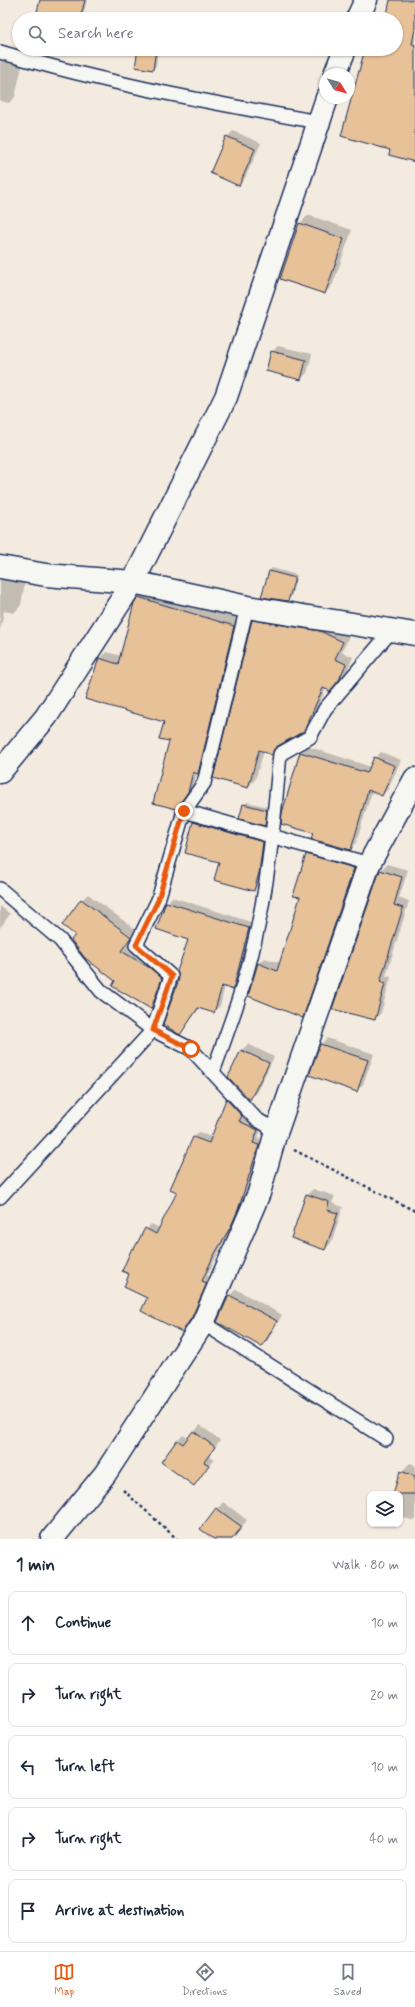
<!DOCTYPE html>
<html lang="en">
<head>
<meta charset="utf-8">
<style>
	:root { --surface:#fff; --page:#f2f2f3; --text:#1f2937; --muted:#747a83; --line:#e0e1e3; --accent:#ea580c }
	body { margin:0; font-family:Mynerve,sans-serif; background:var(--page); color:var(--text) }
	.controls { position:absolute; right:12px; bottom:12px; display:grid; overflow:hidden; border-radius:8px; box-shadow:0 1px 3px #0004 }
	.controls button { width:36px; height:36px; display:grid; place-items:center; padding:0; border:0; border-bottom:1px solid var(--line); background:var(--surface); color:var(--text); font:20px sans-serif }
	.compass { position:absolute; left:319px; top:68px; width:36px; height:36px; border-radius:50%; background:var(--surface); box-shadow:0 1px 3px #0004; rotate:127deg }
	.stop { position:absolute; width:12px; height:12px; margin:-9px; border:3px solid #ea580c; border-radius:50%; background:#fff }
	.stop.end { background:#ea580c; border-color:#fff; box-shadow:0 1px 4px #0008 }
	.list { margin:0; padding:0; list-style:none }
	h2 { display:flex; justify-content:space-between; align-items:center; height:52px; margin:0; padding:0 16px; font-size:17px }
	h2 small { font-size:13px; font-weight:400; color:var(--muted) }
	.list li { display:grid; grid-template-columns:26px 1fr auto; gap:12px; align-items:center; box-sizing:border-box; height:64px; margin:0 8px 8px; padding:0 8px; border:1px solid var(--line); border-radius:8px }
	.list b { display:block; font-size:15px; white-space:nowrap }
	.list em { font-size:13px; font-style:normal; color:var(--muted) }
	.icon { flex:none; width:22px; height:22px; fill:none; stroke:currentColor; stroke-width:2; stroke-linecap:round; stroke-linejoin:round }
	.map { position:relative; flex:none; width:415px; height:1539px; overflow:hidden }
	.search { position:absolute; background:var(--surface); box-shadow:0 1px 3px #0004; left:12px; right:12px; top:12px; height:44px; display:flex; align-items:center; gap:10px; box-sizing:border-box; padding:0 14px; border-radius:22px; color:var(--muted); font-size:15px }
	.sheet { height:412px; background:var(--surface) }
	nav { display:flex; justify-content:space-around; align-items:center; box-sizing:border-box; height:56px; border-top:1px solid var(--line); background:var(--surface); font-size:11px; color:var(--muted) }
	nav a { display:grid; justify-items:center; gap:2px }
	nav .on { color:var(--accent) }
	.map>svg:first-child { display:block }
	.shadow { fill:#0003 }
	.building { fill:#e7c197; stroke:#1b2f5e }
	.lines { fill:none; stroke-linecap:round; stroke-linejoin:round }
	.lane-casing { stroke:#1b2f5e; stroke-width:16 }
	.street-casing { stroke:#1b2f5e; stroke-width:25 }
	.path { stroke:#1b2f5e; stroke-width:2.5; stroke-dasharray:3 3; stroke-linecap:butt }
	.lane { stroke:#f6f6f2; stroke-width:13 }
	.street { stroke:#f6f6f2; stroke-width:22 }
	.route { stroke:#ea580c; stroke-width:5 }
</style>
</head>
<body>
<div class="map">
<svg width="415" height="1539" viewBox="0 0 415 1539">
	<rect width="100%" height="100%" fill="#f3ebe0"/>
	<filter id="ink" filterUnits="userSpaceOnUse"><feTurbulence type="fractalNoise" baseFrequency=".025" numOctaves="2"/><feDisplacementMap in="SourceGraphic" scale="8" xChannelSelector="R" yChannelSelector="G"/><feConvolveMatrix kernelMatrix="1 2 1 2 8 2 1 2 1" color-interpolation-filters="sRGB"/></filter>
	<g filter="url(#ink)">
		<g class="shadow">
			<path d="M41,0H87L82,19H36Z"/>
			<path d="M391,0H415V161L392,150L366,49H396V19H387Z"/>
			<path d="M29,49H51L47,54Z"/>
			<path d="M139,49H158L156,66L153,69Z"/>
			<path d="M0,61L22,66L15,97L9,103L0,101Z"/>
			<path d="M233,131L261,143L245,178L239,185L227,137Z"/>
			<path d="M308,215L352,230L333,284L325,293L300,224Z"/>
			<path d="M278,346L312,354L307,373L301,379L272,352Z"/>
			<path d="M272,568L297,575L291,597L288,600L269,571Z"/>
			<path d="M0,577L25,581L21,605L14,613L4,611L0,631Z"/>
			<path d="M146,591L240,619L205,766L197,772L194,784L176,808L170,740L165,721L100,659L107,652L121,656L139,598Z"/>
			<path d="M260,614L350,634L342,652L353,657L347,671L337,682L326,688L311,723L303,730L280,743L272,754L264,751L255,780L247,787L253,621Z"/>
			<path d="M307,746L371,767L375,758L381,752L401,760L388,789L382,795L372,791L356,843L350,849L314,832L301,753Z"/>
			<path d="M247,802L269,807L268,822L265,825L244,805Z"/>
			<path d="M200,816L269,836L260,884L254,890L221,861L194,822Z"/>
			<path d="M313,849L360,862L309,1011L302,1017L258,964L265,958L280,963L301,897L307,855Z"/>
			<path d="M387,864L408,870L399,898L409,901L386,976L391,977L381,1013L375,1019L333,1008L381,870Z"/>
			<path d="M88,894L136,930L126,944L156,962L167,972L157,1002L151,1008L116,980L82,900Z"/>
			<path d="M172,897L254,923L238,984L233,989L225,986L220,1006L214,1011L200,1008L180,1033V979L189,939L167,903Z"/>
			<path d="M0,906L10,914L0,928Z"/>
			<path d="M327,1038L374,1054L363,1084L357,1091L310,1075L321,1044Z"/>
			<path d="M248,1044L274,1057L256,1093L250,1099L229,1076L242,1050Z"/>
			<path d="M232,1094L247,1110L244,1116L263,1124L258,1138L264,1140L243,1204L207,1275L211,1278L197,1311L182,1331L149,1297L131,1274L133,1249L151,1224L160,1228L179,1192L193,1138L199,1132L213,1138L227,1099Z"/>
			<path d="M313,1189L335,1196L332,1203L343,1207L331,1243L325,1249L307,1195Z"/>
			<path d="M236,1289L282,1315L268,1340L262,1346L229,1296Z"/>
			<path d="M200,1425L220,1440L209,1456L214,1459L194,1484L177,1441L183,1435L189,1438Z"/>
			<path d="M410,1463L415,1465V1521L400,1517V1494H394L401,1472Z"/>
			<path d="M223,1502L247,1520L233,1539H216L202,1529Z"/>
		</g>
		<g class="building">
			<path d="M40,0H85L80,19H35Z"/>
			<path d="M390,0H415V29L412,44L415,45V162L389,155L390,150L341,136L365,49H396V19H386Z"/>
			<path d="M138,49H156L153,70L135,67Z"/>
			<path d="M226,136L255,149L239,186L210,173Z"/>
			<path d="M299,223L344,239L325,294L280,279Z"/>
			<path d="M271,351L306,360L301,380L266,371Z"/>
			<path d="M269,571L295,578L288,601L261,597Z"/>
			<path d="M138,597L234,626L198,774L193,772L188,792L176,809L153,803L169,741L159,739L164,722L85,699L99,658L118,664L134,603Z"/>
			<path d="M252,620L320,631L343,642L335,659L346,664L339,680L330,691L323,688L304,731L276,747L272,755L259,750L248,788L213,778Z"/>
			<path d="M300,752L367,773L374,757L395,766L382,796L368,790L351,850L311,839L313,833L281,824L282,813Z"/>
			<path d="M243,804L267,810L265,826L239,819Z"/>
			<path d="M193,822L263,842L259,873L254,891L214,880L219,862L185,853Z"/>
			<path d="M306,854L354,868L303,1018L248,996L258,963L277,971L300,897L293,896Z"/>
			<path d="M380,870L402,877L394,905L403,908L380,982L385,984L375,1020L332,1009Z"/>
			<path d="M81,899L131,937L121,951L150,968L162,978L151,1009L112,986L115,981L85,958L71,940L75,935L62,925Z"/>
			<path d="M166,902L249,928L233,990L222,986L214,1013L198,1008L180,1035L163,1024L179,979L177,971L188,940L156,929Z"/>
			<path d="M320,1044L368,1060L357,1092L309,1075Z"/>
			<path d="M241,1050L269,1063L250,1100L228,1077Z"/>
			<path d="M226,1099L242,1116L239,1121L258,1130L253,1143L259,1145L238,1210L231,1226L213,1257L202,1281L207,1283L192,1317L182,1332L141,1311L147,1298L124,1287L129,1274L122,1271L132,1248L134,1249L145,1228L156,1234L177,1192L170,1189L193,1137L209,1143Z"/>
			<path d="M306,1194L329,1202L327,1210L338,1213L325,1250L291,1238Z"/>
			<path d="M229,1295L277,1321L262,1347L217,1322Z"/>
			<path d="M193,1431L215,1447L204,1462L209,1465L194,1486L161,1462L177,1440L183,1444Z"/>
			<path d="M400,1471L415,1476V1494H393Z"/>
			<path d="M216,1508L242,1527L232,1539H214L200,1529Z"/>
		</g>
		<g class="lines">
			<defs>
				<g id="lane">
					<path d="M0,52C104,83 212,103 319,122"/>
					<path d="M184,811L369,864"/>
					<path d="M0,889L60,940L101,991L153,1030L191,1049L256,1119L268,1126L274,1139"/>
					<path d="M213,1072C228,1030 244,988 254,944C269,882 274,817 280,754L310,737L325,709L392,630"/>
					<path d="M0,1197L153,1030L171,976L136,945L158,900L184,811L204,783L247,607"/>
					<path d="M203,1323L386,1439"/>
				</g>
				<g id="street">
					<path d="M357,19L366,0"/>
					<path d="M335,74L345,49"/>
					<path d="M0,567L46,575L133,582L247,607L415,634"/>
					<path d="M0,772L46,717L133,582L226,397L327,98"/>
					<path d="M52,1539L105,1474L203,1323L259,1193L274,1139L369,864L415,779"/>
				</g>
			</defs>
			<use href="#lane" class="lane-casing"/>
			<use href="#street" class="street-casing"/>
			<g class="path">
				<path d="M294,1150L415,1211"/>
				<path d="M123,1490L177,1539"/>
			</g>
			<use href="#lane" class="lane"/>
			<use href="#street" class="street"/>
		</g>
	</g>
	<g class="lines" filter="url(#ink)">
		<path class="route" d="M184,811L158,900L136,945L172,976L153,1030L191,1049"/>
	</g>
</svg>
<div class="controls">
<button><svg class="icon" aria-label="layers" viewBox="0 0 24 24"><path d="M12 4l9 5-9 5-9-5zM3 14l9 5 9-5"/></svg></button>
</div>
<svg class="compass" viewBox="-18 -18 36 36"><path d="M0-13l5 13h-10z" fill="#e53935"/><path d="M0 13l5-13h-10z" fill="#747a83"/></svg>
<div class="stop" style="left:191px;top:1049px"></div>
<div class="stop end" style="left:184px;top:811px"></div>
<div class="search"><svg class="icon" aria-label="search" viewBox="0 0 24 24"><circle cx="10" cy="10" r="6"/><path d="M15 15l6 6"/></svg>Search here</div>
</div>
<section class="sheet">
<h2>1 min<small>Walk · 80 m</small></h2>
<ul class="list">
<li><svg class="icon" aria-label="ahead" viewBox="0 0 24 24"><path d="M12 20V5M6 11l6-6 6 6"/></svg><div><b>Continue</b></div><em>10 m</em></li>
<li><svg class="icon" aria-label="right" viewBox="0 0 24 24"><path d="M7 20v-9h11M14 6l5 5-5 5"/></svg><div><b>Turn right</b></div><em>20 m</em></li>
<li><svg class="icon" aria-label="left" viewBox="0 0 24 24"><path d="M17 20v-9H6M10 6l-5 5 5 5"/></svg><div><b>Turn left</b></div><em>10 m</em></li>
<li><svg class="icon" aria-label="right" viewBox="0 0 24 24"><path d="M7 20v-9h11M14 6l5 5-5 5"/></svg><div><b>Turn right</b></div><em>40 m</em></li>
<li><svg class="icon" aria-label="arrive" viewBox="0 0 24 24"><path d="M6 21V4h12l-3 4 3 4H6"/></svg><div><b>Arrive at destination</b></div></li>
</ul>
</section>
<nav>
<a class="on"><svg class="icon" aria-label="map" viewBox="0 0 24 24"><path d="M3 6l6-2 6 2 6-2v14l-6 2-6-2-6 2zM9 4v14M15 6v14"/></svg>Map</a>
<a><svg class="icon" aria-label="directions" viewBox="0 0 24 24"><path d="M12 3l9 9-9 9-9-9zM9 14v-3h6M13 9l2 2-2 2"/></svg>Directions</a>
<a><svg class="icon" aria-label="saved" viewBox="0 0 24 24"><path d="M7 4h10v16l-5-4-5 4z"/></svg>Saved</a>
</nav>
</body>
</html>
